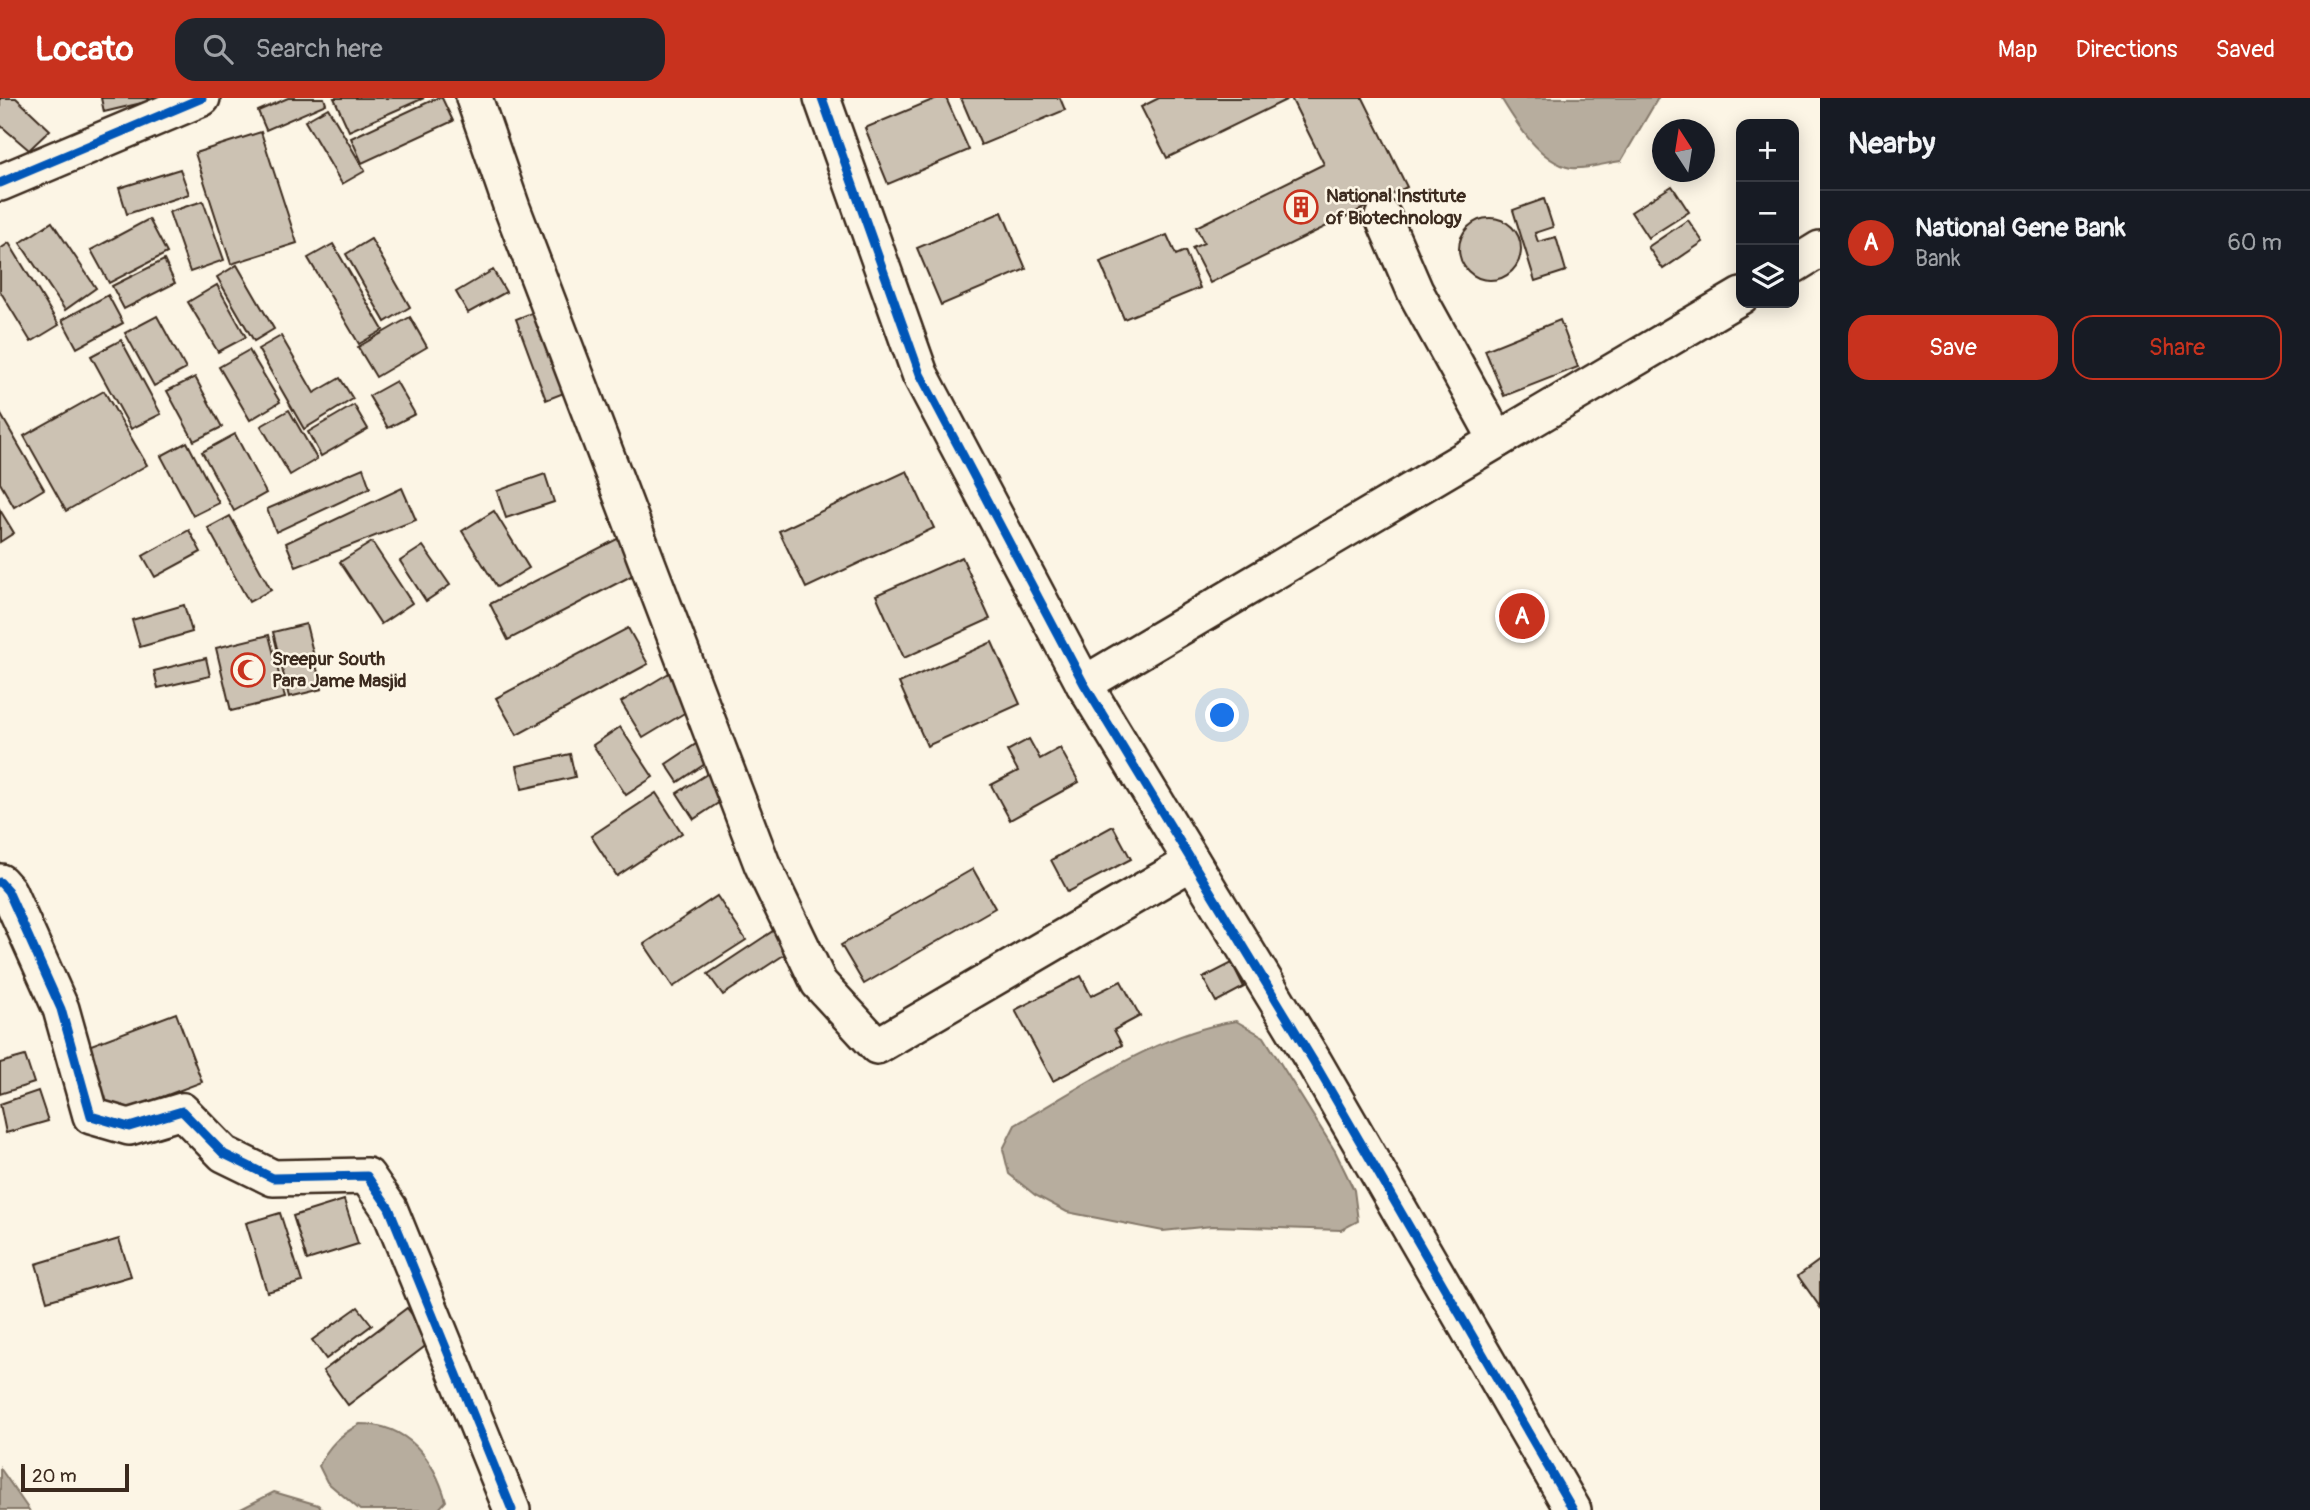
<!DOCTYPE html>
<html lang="en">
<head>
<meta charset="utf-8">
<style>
	:root { --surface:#171b24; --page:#20242c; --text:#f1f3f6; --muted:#9ea1a6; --line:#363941; --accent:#c8321e }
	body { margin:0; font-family:Pangolin,sans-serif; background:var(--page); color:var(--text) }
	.controls { position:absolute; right:21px; top:21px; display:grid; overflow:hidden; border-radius:14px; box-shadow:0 4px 18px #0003 }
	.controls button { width:63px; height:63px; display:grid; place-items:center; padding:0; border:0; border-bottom:2px solid var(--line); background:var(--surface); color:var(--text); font:35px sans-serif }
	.compass { position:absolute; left:1652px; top:21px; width:63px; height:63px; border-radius:50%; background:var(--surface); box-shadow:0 4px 18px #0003; rotate:348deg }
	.scale { position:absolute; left:21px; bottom:18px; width:108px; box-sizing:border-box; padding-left:7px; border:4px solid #3b2a1e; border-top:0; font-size:19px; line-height:24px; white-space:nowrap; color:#3b2a1e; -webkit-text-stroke:5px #fcf5e5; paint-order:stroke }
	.you { position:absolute; left:1223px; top:618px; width:24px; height:24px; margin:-18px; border:5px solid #fff; border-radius:50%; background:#1a73e8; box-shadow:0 0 0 10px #1a73e833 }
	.badge { display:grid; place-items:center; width:46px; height:46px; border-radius:50%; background:var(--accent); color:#fff; font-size:23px; font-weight:700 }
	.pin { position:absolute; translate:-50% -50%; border:4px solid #fff; box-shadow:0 2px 7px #0006 }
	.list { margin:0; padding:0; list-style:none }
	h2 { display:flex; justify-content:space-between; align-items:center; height:91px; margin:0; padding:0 28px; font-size:30px }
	h2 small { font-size:23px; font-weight:400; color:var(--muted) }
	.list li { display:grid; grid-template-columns:46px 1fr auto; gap:21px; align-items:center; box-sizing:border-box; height:105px; padding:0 28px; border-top:2px solid var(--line) }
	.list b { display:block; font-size:26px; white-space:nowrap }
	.list p { margin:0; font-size:23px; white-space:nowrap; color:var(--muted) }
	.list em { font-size:23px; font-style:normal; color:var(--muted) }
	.actions { display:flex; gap:14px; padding:21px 28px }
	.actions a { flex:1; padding:16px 0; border:2px solid var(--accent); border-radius:21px; text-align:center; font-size:24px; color:var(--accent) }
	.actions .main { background:var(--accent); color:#fff }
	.icon { flex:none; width:38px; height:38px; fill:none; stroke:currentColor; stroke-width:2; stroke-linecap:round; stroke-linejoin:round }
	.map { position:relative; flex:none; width:1820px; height:1412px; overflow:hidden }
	header { display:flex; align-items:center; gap:42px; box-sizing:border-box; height:98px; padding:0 35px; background:var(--accent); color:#fff }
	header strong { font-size:33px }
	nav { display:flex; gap:38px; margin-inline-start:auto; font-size:24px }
	.search { width:490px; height:63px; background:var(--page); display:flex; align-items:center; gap:18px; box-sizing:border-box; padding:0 24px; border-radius:21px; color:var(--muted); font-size:26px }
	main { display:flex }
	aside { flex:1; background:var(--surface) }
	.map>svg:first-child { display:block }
	.water { fill:#b7ad9e; stroke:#85796b; stroke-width:2 }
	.building { fill:#ccc2b3; stroke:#3b2a1e; stroke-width:2 }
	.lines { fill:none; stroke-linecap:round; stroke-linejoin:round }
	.minor-casing { stroke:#3b2a1e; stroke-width:40 }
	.minor { stroke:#fcf5e5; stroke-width:35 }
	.cycleway-casing { stroke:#fcf5e5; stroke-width:13 }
	.cycleway { stroke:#0057b8; stroke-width:9 }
	.labels { text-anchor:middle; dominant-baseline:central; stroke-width:5; stroke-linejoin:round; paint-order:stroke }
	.poi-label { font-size:19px; font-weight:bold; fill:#3b2a1e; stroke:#fcf5e5; text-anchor:start }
</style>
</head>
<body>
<header>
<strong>Locato</strong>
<div class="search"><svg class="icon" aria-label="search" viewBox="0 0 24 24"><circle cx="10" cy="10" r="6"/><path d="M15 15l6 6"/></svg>Search here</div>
<nav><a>Map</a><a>Directions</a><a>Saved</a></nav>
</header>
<main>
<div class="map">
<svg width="1820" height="1412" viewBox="0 0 1820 1412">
	<rect width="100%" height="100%" fill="#fcf5e5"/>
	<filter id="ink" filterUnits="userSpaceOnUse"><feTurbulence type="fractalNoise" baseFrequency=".0143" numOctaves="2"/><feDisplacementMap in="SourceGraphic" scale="14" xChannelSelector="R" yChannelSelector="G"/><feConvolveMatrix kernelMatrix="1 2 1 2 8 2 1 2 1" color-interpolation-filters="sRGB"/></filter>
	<g filter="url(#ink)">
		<g class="water">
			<path d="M1501,0H1658L1621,63C1606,65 1585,72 1571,70C1540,64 1516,25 1501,0Z"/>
			<path d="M1236,923L1264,939L1335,1053L1354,1092L1358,1123L1341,1132L1212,1128L1163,1133L1067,1114L1035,1097L1009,1076L1003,1051L1015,1027C1085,987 1156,936 1236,923Z"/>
			<path d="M360,1326C408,1326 434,1361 446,1403L438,1412H360L327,1384L319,1368C328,1348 340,1337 360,1326Z"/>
			<path d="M0,1370L29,1412H0Z"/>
			<path d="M274,1394L318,1407L323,1412H239Z"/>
		</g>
		<g class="building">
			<path d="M0,0H16L50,32L29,52L0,27Z"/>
			<path d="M101,0H149L150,3L104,14Z"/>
			<path d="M288,0H324L326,6L266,32L258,13Z"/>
			<path d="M334,0H424L349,33Z"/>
			<path d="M437,0H442L453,23L362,65L351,40Z"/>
			<path d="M937,0H946L969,52L888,86L865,30Z"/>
			<path d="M961,0H1060L1065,12L981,47Z"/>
			<path d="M1159,0H1290L1167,60L1141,9Z"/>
			<path d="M1291,0H1363L1407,89L1210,185L1192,150L1204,145L1196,129L1324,66Z"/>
			<path d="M328,10L365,73L342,86L305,23Z"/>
			<path d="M261,34L297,145L231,166L195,55Z"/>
			<path d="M180,71L189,96L127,116L119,90Z"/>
			<path d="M1672,88L1689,114L1648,140L1631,114Z"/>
			<path d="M1544,101L1553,129L1535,135L1538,144L1556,139L1566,173L1535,183L1513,112Z"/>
			<path d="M203,103L224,162L190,174L169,114Z"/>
			<path d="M1002,114L1026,171L941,207L917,150Z"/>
			<circle cx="1490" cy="151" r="31"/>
			<path d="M149,121L167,155L109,185L91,152Z"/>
			<path d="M1688,122L1703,144L1663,171L1648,149Z"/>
			<path d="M52,124L96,190L65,212L20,145Z"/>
			<path d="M1167,137L1176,157L1185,153L1200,190L1124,221L1100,164Z"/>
			<path d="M371,141L410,209L385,224L346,156Z"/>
			<path d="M9,145L59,227L31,244L0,193V151Z"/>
			<path d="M333,146L383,232L359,246L308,160Z"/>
			<path d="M164,162L175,185L124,211L112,188Z"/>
			<path d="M237,167L274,231L254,243L217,179Z"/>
			<path d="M493,172L506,194L468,215L456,194Z"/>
			<path d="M217,187L246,239L218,254L188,204Z"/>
			<path d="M108,197L123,225L77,250L62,222Z"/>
			<path d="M539,212L569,293L546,302L516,221Z"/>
			<path d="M157,218L186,271L154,288L125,235Z"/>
			<path d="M410,219L427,249L376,279L358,249Z"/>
			<path d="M1560,222L1578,269L1504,298L1485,252Z"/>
			<path d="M281,238L314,295L340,280L353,301L304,331L258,251Z"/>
			<path d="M121,242L161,316L131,331L91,258Z"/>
			<path d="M249,252L280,304L250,322L219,269Z"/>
			<path d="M195,279L222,329L194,343L167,293Z"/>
			<path d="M396,283L415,316L388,330L369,298Z"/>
			<path d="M104,293L147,367L66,413L24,338Z"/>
			<path d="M354,307L368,331L321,358L308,334Z"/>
			<path d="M289,312L317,361L290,377L261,328Z"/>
			<path d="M0,315L44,391L14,409L0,385Z"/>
			<path d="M235,336L266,395L234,413L202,354Z"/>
			<path d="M187,344L219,405L193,418L161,358Z"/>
			<path d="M363,370L370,390L276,434L267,411Z"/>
			<path d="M907,373L934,430L806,490L779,433Z"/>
			<path d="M545,376L554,404L506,420L497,393Z"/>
			<path d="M402,390L416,422L296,469L286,445Z"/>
			<path d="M0,412L14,435L0,444Z"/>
			<path d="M494,413L529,470L497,489L462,433Z"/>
			<path d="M230,418L271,492L249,504L208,430Z"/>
			<path d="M189,432L201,454L155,479L143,458Z"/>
			<path d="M619,440L637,475L508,542L490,506Z"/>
			<path d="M372,444L412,505L381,526L340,464Z"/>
			<path d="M423,448L450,487L426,503L400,463Z"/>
			<path d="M962,459L990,521L904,560L876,497Z"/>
			<path d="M184,507L192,534L140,549L132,522Z"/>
			<path d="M306,526L322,591L289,599L273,534Z"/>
			<path d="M628,530L648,566L517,637L496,600Z"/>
			<path d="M269,537L285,600L231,613L216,550Z"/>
			<path d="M992,544L1020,606L927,648L899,585Z"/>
			<path d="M206,560L210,578L158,590L154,573Z"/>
			<path d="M674,572L696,608L643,640L621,604Z"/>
			<path d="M620,629L653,679L626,697L593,647Z"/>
			<path d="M1029,641L1040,661L1060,650L1079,684L1010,722L991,687L1018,673L1007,653Z"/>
			<path d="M702,642L714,660L678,684L666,666Z"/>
			<path d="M570,656L575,679L522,691L517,668Z"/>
			<path d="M715,671L732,696L694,721L677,695Z"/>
			<path d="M656,695L682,735L617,778L591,738Z"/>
			<path d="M1113,728L1131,761L1068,794L1051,762Z"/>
			<path d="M973,771L995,810L864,886L841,847Z"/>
			<path d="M717,798L746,842L673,889L644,846Z"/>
			<path d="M782,827L796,849L723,897L708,876Z"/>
			<path d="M1232,865L1244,889L1216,904L1203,880Z"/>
			<path d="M1081,878L1091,898L1121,883L1140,918L1114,932L1122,947L1053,983L1015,912Z"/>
			<path d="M176,915L202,984L109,1019L83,950Z"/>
			<path d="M25,958L34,985L0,996V965Z"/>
			<path d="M38,993L48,1023L6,1035L0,1006Z"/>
			<path d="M344,1102L358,1146L307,1162L293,1118Z"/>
			<path d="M280,1115L302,1184L267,1194L246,1125Z"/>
			<path d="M119,1141L131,1178L47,1203L36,1166Z"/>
			<path d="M1820,1162V1209L1798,1178Z"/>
			<path d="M358,1209L372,1227L326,1261L312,1242Z"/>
			<path d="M407,1210L432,1243L348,1307L323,1273Z"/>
		</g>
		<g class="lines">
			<defs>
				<g id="minor">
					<path d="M474,0L512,110L762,766L819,885L877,948L1192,764"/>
					<path d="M822,0L920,276L1084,586L1314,964L1573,1412"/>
					<path d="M0,85L202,0"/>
					<path d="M1383,119L1415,193L1497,342"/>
					<path d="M1794,167L1820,151"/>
					<path d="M1084,586L1741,198"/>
					<path d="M0,784L8,793L61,911L91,1018L129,1029L182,1013L224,1056L273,1080L367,1078L389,1110L512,1412"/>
				</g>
			</defs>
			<use href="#minor" class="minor-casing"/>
			<use href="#minor" class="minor"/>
			<defs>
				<g id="cycleway">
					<path d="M822,0L920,276L1084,586L1314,964L1573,1412"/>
					<path d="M0,85L202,0"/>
					<path d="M0,784L8,793L61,911L91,1018L129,1029L182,1013L224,1056L273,1080L367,1078L389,1110L512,1412"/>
				</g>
			</defs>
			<use href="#cycleway" class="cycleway-casing"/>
			<use href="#cycleway" class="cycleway"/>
		</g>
	</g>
	<defs>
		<symbol id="building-ring" viewBox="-11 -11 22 22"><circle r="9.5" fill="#fcf5e5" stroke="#c8321e" stroke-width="1.5"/><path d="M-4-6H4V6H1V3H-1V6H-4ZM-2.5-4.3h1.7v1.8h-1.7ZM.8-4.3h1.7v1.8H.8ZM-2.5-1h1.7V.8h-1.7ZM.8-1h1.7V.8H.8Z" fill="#c8321e"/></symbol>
		<symbol id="mosque-ring" viewBox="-11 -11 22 22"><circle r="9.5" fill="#fcf5e5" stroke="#c8321e" stroke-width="1.5"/><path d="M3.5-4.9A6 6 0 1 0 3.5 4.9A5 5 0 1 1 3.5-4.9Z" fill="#c8321e"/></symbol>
	</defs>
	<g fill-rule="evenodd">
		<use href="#building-ring" x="1282" y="90" width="38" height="38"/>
		<use href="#mosque-ring" x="229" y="553" width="38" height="38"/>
	</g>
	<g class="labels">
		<g class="poi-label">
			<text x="1326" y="98">National Institute<tspan x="1326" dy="22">of Biotechnology</tspan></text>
			<text x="272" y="561">Sreepur South<tspan x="272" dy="22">Para Jame Masjid</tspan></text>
		</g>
	</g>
</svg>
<div class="controls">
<button>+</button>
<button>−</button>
<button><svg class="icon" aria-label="layers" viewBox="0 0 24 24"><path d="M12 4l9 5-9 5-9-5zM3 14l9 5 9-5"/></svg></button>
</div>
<svg class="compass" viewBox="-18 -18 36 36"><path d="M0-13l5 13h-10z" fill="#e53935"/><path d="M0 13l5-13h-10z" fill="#9ea1a6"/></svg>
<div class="scale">20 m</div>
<div class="you"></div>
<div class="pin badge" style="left:1522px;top:518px">A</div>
</div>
<aside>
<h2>Nearby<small></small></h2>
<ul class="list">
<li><span class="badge">A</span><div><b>National Gene Bank</b><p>Bank</p></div><em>60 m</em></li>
</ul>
<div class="actions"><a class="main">Save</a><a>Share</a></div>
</aside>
</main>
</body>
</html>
